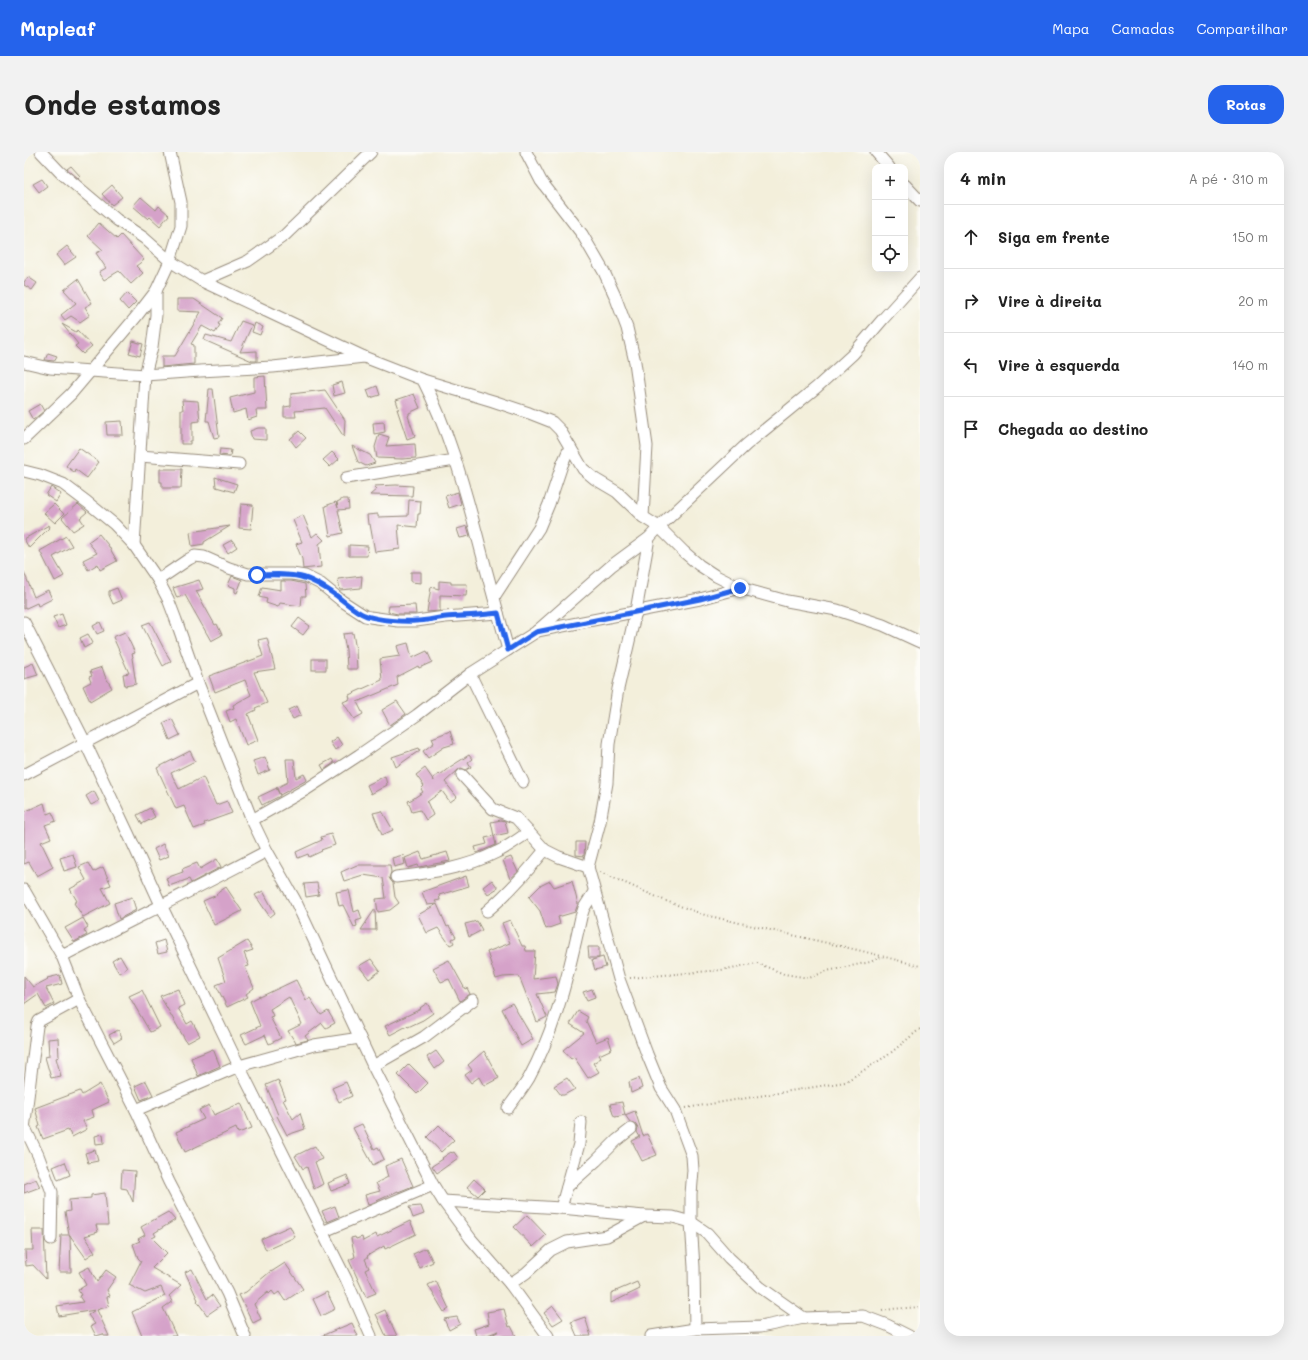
<!DOCTYPE html>
<html lang="pt">
<head>
<meta charset="utf-8">
<style>
	:root { --surface:#fff; --page:#f2f2f2; --text:#222; --muted:#767676; --line:#e0e0e0; --accent:#2563eb }
	body { margin:0; font-family:Mali,sans-serif; background:var(--page); color:var(--text) }
	.controls { position:absolute; right:12px; top:12px; display:grid; overflow:hidden; border-radius:8px; box-shadow:0 4px 16px #0002 }
	.controls button { width:36px; height:36px; display:grid; place-items:center; padding:0; border:0; border-bottom:1px solid var(--line); background:var(--surface); color:var(--text); font:20px sans-serif }
	.stop { position:absolute; width:12px; height:12px; margin:-9px; border:3px solid #2563eb; border-radius:50%; background:#fff }
	.stop.end { background:#2563eb; border-color:#fff; box-shadow:0 1px 4px #0008 }
	.list { margin:0; padding:0; list-style:none }
	h2 { display:flex; justify-content:space-between; align-items:center; height:52px; margin:0; padding:0 16px; font-size:17px }
	h2 small { font-size:13px; font-weight:400; color:var(--muted) }
	.list li { display:grid; grid-template-columns:26px 1fr auto; gap:12px; align-items:center; box-sizing:border-box; height:64px; padding:0 16px; border-top:1px solid var(--line) }
	.list b { display:block; font-size:15px; white-space:nowrap }
	.list em { font-size:13px; font-style:normal; color:var(--muted) }
	.icon { flex:none; width:22px; height:22px; fill:none; stroke:currentColor; stroke-width:2; stroke-linecap:round; stroke-linejoin:round }
	.map { position:relative; flex:none; width:896px; height:1184px; overflow:hidden; border-radius:16px }
	header { display:flex; align-items:center; gap:24px; box-sizing:border-box; height:56px; padding:0 20px; background:var(--accent); color:#fff }
	header strong { font-size:19px }
	nav { display:flex; gap:22px; margin-inline-start:auto; font-size:14px }
	.intro { display:flex; align-items:center; justify-content:space-between; box-sizing:border-box; height:96px; padding:0 24px }
	h1 { margin:0; font-size:28px }
	.button { padding:10px 18px; border-radius:16px; background:var(--accent); color:#fff; font-size:14px; font-weight:700 }
	main { display:flex; gap:24px; padding:0 24px }
	aside { flex:1; background:var(--surface); border-radius:16px; box-shadow:0 4px 16px #0002 }
	.map>svg:first-child { display:block }
	.building { fill:#d5a2c9 }
	.lines { fill:none; stroke-linecap:round; stroke-linejoin:round }
	.street-casing { stroke:#978c7c; stroke-width:13 }
	.path { stroke:#978c7c; stroke-width:2; stroke-dasharray:1 3; stroke-linecap:butt }
	.street { stroke:#fff; stroke-width:11 }
	.route { stroke:#2563eb; stroke-width:5 }
</style>
</head>
<body>
<header>
<strong>Mapleaf</strong>
<nav><a>Mapa</a><a>Camadas</a><a>Compartilhar</a></nav>
</header>
<div class="intro"><h1>Onde estamos</h1><a class="button">Rotas</a></div>
<main>
<div class="map">
<svg width="896" height="1184" viewBox="0 0 896 1184">
	<rect width="100%" height="100%" fill="#fdfcf7"/>
	<filter id="ink" filterUnits="userSpaceOnUse"><feTurbulence type="fractalNoise" baseFrequency=".025" numOctaves="2"/><feDisplacementMap in="SourceGraphic" scale="8" xChannelSelector="R" yChannelSelector="G"/><feConvolveMatrix kernelMatrix="1 2 1 2 8 2 1 2 1" color-interpolation-filters="sRGB"/></filter>
	<filter id="wash" filterUnits="userSpaceOnUse"><feTurbulence type="fractalNoise" baseFrequency=".012" numOctaves="4" result="noise"/><feDisplacementMap in="SourceGraphic" scale="16" xChannelSelector="R" yChannelSelector="G"/><feGaussianBlur stdDeviation="0.9" result="paint"/><feColorMatrix in="noise" values="0 0 0 0 0 0 0 0 0 0 0 0 0 0 0 0 0 1.4 0 .05"/><feComposite in="paint" operator="in"/></filter>
	<g filter="url(#wash)">
		<rect width="100%" height="100%" fill="#f3efdb"/>
		<g id="blocks">
			<g class="building">
				<path d="M47,14L56,24L54,26L43,17Z"/>
				<path d="M18,27L23,34L15,40L9,32Z"/>
				<path d="M88,33L98,45L88,53L78,42Z"/>
				<path d="M117,45L132,58L135,54L145,63L136,74L126,65L124,67L109,54Z"/>
				<path d="M75,71L93,87L97,83L120,108L112,114L119,121L107,132L95,119L80,128L75,120L82,116L72,101L79,98L64,84Z"/>
				<path d="M43,94L52,105L40,113L32,103Z"/>
				<path d="M4,125L13,131L8,138L0,133V130Z"/>
				<path d="M54,127L68,151L61,155L66,163L56,170L47,164L41,168L37,163L52,151L40,138Z"/>
				<path d="M103,141L112,150L104,158L96,149Z"/>
				<path d="M153,147H170L198,166L194,172L196,173L191,181L178,174L167,192L170,193V212L138,215V204H151L177,160L153,159Z"/>
				<path d="M217,169L228,173L216,200L233,199V209H228L180,188L182,183L207,190Z"/>
				<path d="M231,171L239,175L236,183L228,180Z"/>
				<path d="M38,172L52,180L53,178L68,194L59,202L51,194L54,192Z"/>
				<path d="M109,189L119,192L116,204L105,201Z"/>
				<path d="M24,201L33,204L30,209L21,208Z"/>
				<path d="M241,224L243,258H232L233,265L224,268L222,257L209,261L206,246L230,240V225Z"/>
				<path d="M318,230L321,241L310,244L308,233Z"/>
				<path d="M353,234L356,243L346,246L343,238Z"/>
				<path d="M185,237H189L195,285L190,286L185,269H182Z"/>
				<path d="M301,238L321,268L320,285L301,256L271,259L272,265H260V255L267,254V242Z"/>
				<path d="M390,242L396,256L385,261V263L384,264L391,284L383,287L373,257H375L372,248Z"/>
				<path d="M158,248L174,249L176,269L168,270V289H166V292H157V258H159Z"/>
				<path d="M16,252L20,259L9,268L4,259Z"/>
				<path d="M98,269L99,283H83L82,270Z"/>
				<path d="M360,270L361,280L350,282L349,271Z"/>
				<path d="M234,276H242V288L228,287L226,279Z"/>
				<path d="M275,279L282,286L272,295L266,287Z"/>
				<path d="M355,282L365,285L362,294L391,292L392,306L378,307L353,306L351,295Z"/>
				<path d="M328,294L346,303L351,311L342,314L334,310Z"/>
				<path d="M55,296L75,310L63,326L51,317L50,320L42,314Z"/>
				<path d="M196,297L207,298L206,304L195,303Z"/>
				<path d="M308,300L315,307L306,315L299,308Z"/>
				<path d="M136,317H158L157,336H138V330H136Z"/>
				<path d="M191,325L213,332L210,340L192,335Z"/>
				<path d="M372,333L389,334L388,344L346,343L353,337L350,334Z"/>
				<path d="M27,335L37,342L32,350L22,343Z"/>
				<path d="M434,340L437,352L425,356L421,344Z"/>
				<path d="M319,347H324L325,357L314,358L319,381L306,384L301,354L312,350L314,356L313,350Z"/>
				<path d="M385,348L397,349L396,362H394L393,375L374,373L376,397L351,400L346,372H344L343,363L354,362V365L384,364Z"/>
				<path d="M30,352L40,362L31,371L20,361Z"/>
				<path d="M54,352L63,360L56,366L60,372L49,379L38,366Z"/>
				<path d="M217,352L229,353L227,377L215,376Z"/>
				<path d="M279,363L288,385L293,381L300,388L295,392L297,415L279,417L278,407L272,392L278,390L269,368Z"/>
				<path d="M25,373L26,375L5,396L0,387Z"/>
				<path d="M206,374L180,390V392L168,394L166,380Z"/>
				<path d="M443,374L446,384L436,386L433,377Z"/>
				<path d="M75,382L84,393L93,409L76,418L74,412L64,418L59,408L73,401L64,390Z"/>
				<path d="M42,384L48,394L29,405L40,424L31,429L16,399Z"/>
				<path d="M208,388L213,395L204,401L199,393Z"/>
				<path d="M325,393L344,394L343,404H325Z"/>
				<path d="M0,420L10,445L24,438L28,447L14,454L13,451L0,457Z"/>
				<path d="M387,420H397V431L387,430Z"/>
				<path d="M208,424L218,428L213,441L211,440V436L204,433Z"/>
				<path d="M338,424L337,436L316,438L314,427Z"/>
				<path d="M175,428L179,437L172,439L191,473L193,472L198,483L187,489L161,443L153,446L149,436Z"/>
				<path d="M257,429H267L281,432L282,444H278L277,454L256,451L254,455L242,451L243,447L235,445L238,435L257,438Z"/>
				<path d="M415,429L427,430V432H443L442,444L416,443V459L403,460L407,435L415,437Z"/>
				<path d="M93,436L98,448L89,452L85,443V439Z"/>
				<path d="M391,453L392,462H374L364,460L365,454Z"/>
				<path d="M38,462L42,473L34,476L29,465Z"/>
				<path d="M275,466L286,474L279,483L268,475Z"/>
				<path d="M76,470L80,479L73,482L69,474Z"/>
				<path d="M126,470L141,499L147,509L139,514L118,473Z"/>
				<path d="M101,480L111,501L108,502L109,505L108,506L112,532L101,534L99,522L105,521L89,485Z"/>
				<path d="M329,481L332,498L333,517H323L322,498L319,482Z"/>
				<path d="M64,482L69,491L60,496L56,486Z"/>
				<path d="M243,486L251,517L230,520L243,551L231,556L232,558L224,562L234,588L222,593L212,567L206,570L202,559L210,556L209,553L227,543L221,528L191,540L185,524L239,504L234,488Z"/>
				<path d="M384,491L388,506L403,499L408,510L395,516L394,514L373,525L374,533L333,550L339,562L330,567L319,550L326,547L325,543L358,528L356,507L376,504L373,494Z"/>
				<rect x="288" y="507" width="14" height="11"/>
				<path d="M9,511L14,523L0,527V515Z"/>
				<path d="M78,515L81,524L88,536L66,549L59,534L67,530L65,525L68,524L66,519Z"/>
				<path d="M373,549L382,562L366,573L358,558Z"/>
				<path d="M273,554L277,563L269,567L264,558Z"/>
				<path d="M148,567L156,583L146,588L139,571Z"/>
				<path d="M426,579L430,592L420,595L404,606L399,599L410,591L408,586Z"/>
				<path d="M313,585L318,593L311,598L306,590Z"/>
				<path d="M395,596L396,598L372,615L368,605Z"/>
				<path d="M166,599L171,609L147,621L155,637L179,625L192,653L203,649L208,661L180,671L181,673L170,677L160,654L152,657L133,616Z"/>
				<path d="M445,603L448,607L444,610L447,615L442,618L437,616L434,618L421,630L433,645L426,650L418,639L403,650L409,663L402,668L396,658L388,660L384,649L387,648L399,640L397,637L400,634L392,623L401,616L410,629L409,626L415,622L416,623L426,615Z"/>
				<path d="M241,605L246,618L234,623L229,609Z"/>
				<path d="M262,607H270L272,626L280,622L283,628L256,643L252,636L264,630Z"/>
				<path d="M308,607L310,611L300,618L297,613Z"/>
				<path d="M361,624L363,633L347,642L343,633Z"/>
				<path d="M253,636L256,644L238,653L234,645Z"/>
				<path d="M70,639L75,649L67,653L62,644Z"/>
				<path d="M20,651L23,662L28,660L32,669L21,673L27,686L17,690L29,715L13,724L5,710L0,712V660Z"/>
				<path d="M126,656L131,665L118,672L113,663Z"/>
				<path d="M358,659L369,678L358,683L349,661Z"/>
				<path d="M477,668L481,669L484,681L470,684L467,670Z"/>
				<path d="M307,682L311,693L297,698L298,699L285,705L284,702L274,706L272,700L298,688L297,685Z"/>
				<path d="M470,684L472,693L453,701L451,695L463,692L461,686Z"/>
				<path d="M552,690H561L560,704L552,703Z"/>
				<path d="M139,692L145,704L135,708L130,697Z"/>
				<path d="M396,700L399,707L423,700L426,709L395,715L394,713L384,716L381,706Z"/>
				<path d="M49,702L53,715L40,719L36,706Z"/>
				<path d="M379,703L381,712L370,715L368,706Z"/>
				<path d="M487,705L494,720L486,727L479,708Z"/>
				<path d="M193,707L197,715L167,731L165,727L145,734L142,726L159,720L158,717L173,711L176,717Z"/>
				<path d="M64,711L69,720L79,715L87,733L78,736L86,751L59,765L50,751L53,749L46,737L62,728L55,715Z"/>
				<path d="M333,713H366L367,720L365,726L369,731L371,745L375,751L366,758L354,760L352,747L362,746L359,726L339,723L320,729L317,720Z"/>
				<path d="M442,724L445,734L415,743L416,748L411,749L413,752L403,753L398,740Z"/>
				<path d="M468,728L474,736L464,742L459,735Z"/>
				<path d="M526,729L530,735L548,729L554,752L551,760L534,765L536,772L522,777L516,759L505,745L516,734Z"/>
				<path d="M293,731L295,743L282,745L280,732Z"/>
				<path d="M202,735L218,759L190,773L179,749L193,743L192,742Z"/>
				<path d="M325,738L330,760L335,758L338,767L332,769L333,774L330,775L319,753L315,754L312,740Z"/>
				<path d="M239,739L251,761L246,765L231,743Z"/>
				<path d="M108,745L112,758L95,767L90,751Z"/>
				<path d="M413,752L423,775L425,774L432,785L428,787L430,791L426,793L414,776L403,781L394,763Z"/>
				<path d="M351,757L352,778H337Z"/>
				<path d="M59,766L64,775L60,778L63,783L50,790L41,776Z"/>
				<path d="M486,768L498,794H501L502,799H511L509,827L532,824L534,832L531,840L513,842L523,865L513,870L495,824L479,825L472,827L463,800L486,791L478,771Z"/>
				<path d="M453,769L458,778L445,785L441,772Z"/>
				<path d="M140,788L143,800L134,802L131,791Z"/>
				<path d="M223,789L229,798L220,801L225,814L221,815L230,836L222,842L224,845L203,855L192,833L202,829L194,806Z"/>
				<path d="M564,795H575V806H565Z"/>
				<path d="M96,804L103,816L95,821L88,809Z"/>
				<path d="M579,805L582,815L571,818L568,808Z"/>
				<path d="M347,807L356,819L345,827L335,814Z"/>
				<path d="M425,808L441,837L443,836L446,842L436,849L425,827L417,830L409,816Z"/>
				<path d="M36,823L38,832L22,836L30,852L22,856L14,842L0,852V824L9,835L24,827L23,826Z"/>
				<path d="M272,828L282,848L286,846L297,863L304,859L311,871L302,876L298,871L281,884L284,888L272,891L264,879L278,872L265,845L246,857L249,864L246,865L257,886L245,892L241,883L222,892L217,883L236,874L226,849L236,844V845Z"/>
				<path d="M154,837L160,853L154,856L163,872L168,869L176,884L163,891L136,844Z"/>
				<path d="M568,837L571,845L563,848L559,840Z"/>
				<path d="M118,838L136,875L126,880L105,844Z"/>
				<path d="M403,851L409,861L399,868L384,875L383,874L366,883L361,874L397,857L396,856Z"/>
				<path d="M488,851L509,887L497,894L478,857Z"/>
				<path d="M554,859L564,865L562,869L572,890L584,885L588,897L575,903L577,906L569,911L575,920L564,926L550,905L547,907L539,898L560,881L546,872Z"/>
				<path d="M94,878L98,886L90,891L85,883Z"/>
				<path d="M34,886L35,905L32,906L37,924L27,926L21,905L25,904L24,887Z"/>
				<path d="M189,897L196,914L174,924L167,906Z"/>
				<path d="M412,899L420,910L411,917L403,905Z"/>
				<path d="M460,899L475,926L460,934L455,925L447,931L441,923L448,918L444,913Z"/>
				<path d="M385,912L404,931L393,942L374,923Z"/>
				<path d="M543,926L551,937L540,943H537L530,934Z"/>
				<path d="M615,926L618,936L607,941L605,930Z"/>
				<path d="M254,928L262,947L259,948L269,967L276,961L281,977L263,983L253,964L254,963L242,933Z"/>
				<path d="M122,929L129,943L117,948L111,934Z"/>
				<path d="M322,930L328,944L315,950L308,936Z"/>
				<path d="M76,932L85,950L68,958L70,965L59,969L63,977L48,985L44,978L19,987L14,975L16,974L11,956L56,939L58,943Z"/>
				<path d="M598,950L601,963L591,965L589,962L586,952Z"/>
				<path d="M217,951L228,976L214,981L212,976L161,1000L152,980L180,967L175,958L185,953L190,963Z"/>
				<path d="M611,959L619,984L623,982L633,1003L618,1009L608,989L616,985L613,980L614,976L610,971L606,970L601,963Z"/>
				<path d="M338,972L350,997L354,995L360,1007L349,1013L329,976Z"/>
				<path d="M415,973L430,988L417,1000L403,985Z"/>
				<path d="M79,982L80,991L72,992L71,984Z"/>
				<path d="M291,994L298,1007L291,1010L299,1032L290,1037L283,1015L279,1017L271,1004Z"/>
				<path d="M71,998L74,1009L64,1011L61,1001Z"/>
				<path d="M427,1000L428,1001L430,1000L434,1006L413,1021L408,1014L419,1007L418,1006Z"/>
				<path d="M377,1007L389,1034L374,1040V1039L344,1053L341,1043L356,1039L352,1031L364,1025L361,1014Z"/>
				<path d="M41,1010L46,1023L34,1028L29,1015Z"/>
				<path d="M98,1018L111,1019L109,1050L103,1037L97,1036Z"/>
				<path d="M323,1023L326,1032L307,1039L304,1031Z"/>
				<path d="M12,1027L16,1035L0,1041V1032Z"/>
				<path d="M450,1027L461,1037L454,1044L443,1035Z"/>
				<path d="M81,1041L84,1073H72L74,1080L61,1084L71,1100L62,1106L45,1082L41,1060L46,1059L45,1048L67,1046V1043Z"/>
				<path d="M311,1054L315,1065L303,1070L298,1059Z"/>
				<path d="M397,1054L400,1062L389,1066L385,1055Z"/>
				<path d="M144,1060L151,1068L130,1081L132,1084L128,1086L143,1101L128,1116L157,1133L145,1144L149,1149L139,1156L152,1184H118L108,1160L141,1144L137,1135L121,1141L105,1133L117,1109L114,1106L109,1092L116,1089L114,1087L121,1083L117,1075Z"/>
				<path d="M503,1063L522,1083L509,1095L490,1075Z"/>
				<path d="M386,1069L392,1082L361,1097L360,1094L343,1104L344,1105L341,1107L345,1116L341,1118L352,1141L342,1145L325,1108L331,1105L327,1086L331,1085L332,1087L338,1085L339,1089L352,1082L353,1085Z"/>
				<path d="M266,1074L271,1085L242,1098L237,1087Z"/>
				<path d="M8,1078H20L22,1127L9,1113L2,1114L1,1098H9Z"/>
				<path d="M37,1083H46L47,1120H35Z"/>
				<path d="M402,1096L409,1110L396,1116L389,1102Z"/>
				<path d="M261,1111L279,1137L261,1149L255,1140L251,1143L248,1139L245,1142L244,1140L230,1152L237,1167L229,1171L215,1143L222,1140L247,1119V1120Z"/>
				<path d="M65,1115L73,1130L82,1118L92,1125L83,1138L86,1144L83,1145L85,1154L73,1158L85,1184H80L79,1182L72,1184L67,1174L71,1172L64,1163L71,1158L35,1164L33,1154L59,1150L55,1144L57,1143L54,1138L62,1133L55,1120Z"/>
				<path d="M168,1117L183,1147L188,1143L196,1154L183,1163L173,1149L174,1148L161,1120Z"/>
				<path d="M412,1129L425,1157L420,1160L404,1133Z"/>
				<path d="M613,1130L616,1137L587,1151V1141Z"/>
				<path d="M303,1140L311,1157L297,1164L289,1147Z"/>
				<path d="M529,1154L539,1167L529,1173L520,1161Z"/>
				<path d="M480,1157L485,1175L487,1174L492,1184H466L475,1179L460,1184H452L450,1177L465,1172L463,1160Z"/>
				<path d="M361,1158L373,1184H362L352,1162Z"/>
				<path d="M433,1165L436,1172L425,1178L420,1167Z"/>
				<path d="M561,1165L567,1184H553L547,1170Z"/>
				<path d="M328,1171L334,1184H297Z"/>
			</g>
		</g>
	</g>
	<g filter="url(#ink)">
		<use href="#blocks" fill-opacity="0" stroke="#978c7c" stroke-width="1"/>
		<g class="lines">
			<defs>
				<g id="street">
					<path d="M146,0L157,50V74L146,109L178,129L340,205L399,228L469,249L505,261L528,270L536,278L559,317L571,327L593,340L619,365L635,375L660,400L675,413L692,424L716,436L763,449L813,458L859,473L896,490"/>
					<path d="M502,0L517,29L558,82L580,120L591,144L603,176L611,210L623,294L619,365"/>
					<path d="M852,0L865,15"/>
					<path d="M881,33L896,49"/>
					<path d="M178,129L224,109L261,83L347,0"/>
					<path d="M0,210L26,216L121,223L176,219L249,215L340,205"/>
					<path d="M399,228C424,277 439,330 453,383C463,422 474,460 484,498"/>
					<path d="M0,287L47,242L112,165L132,139L146,109L120,86L93,68L36,20L17,0"/>
					<path d="M116,304L215,312"/>
					<path d="M0,319L16,323L39,332L63,350L90,372L110,393L134,428L144,447L152,468L174,531L228,668L243,699L271,748L349,914L409,1033L419,1049L447,1087L486,1132L524,1184"/>
					<path d="M322,326L431,308"/>
					<path d="M625,386L612,459L594,537L585,592L583,631L576,670L564,715L595,827L623,902L637,936L651,958L668,1004L669,1018L667,1042V1070L670,1115L671,1177"/>
					<path d="M110,393L121,223L128,195L132,163V139"/>
					<path d="M134,428L165,407L171,404L180,405L205,416L224,422H268L281,424L297,432L318,449L341,464L346,465L374,469H392L421,465L474,461"/>
					<path d="M470,445L515,376L525,352L538,313L546,295"/>
					<path d="M0,470L61,590L104,681L137,753L215,914L322,1127L347,1184"/>
					<path d="M513,479L676,447L716,436"/>
					<path d="M446,522L499,630"/>
					<path d="M0,623L174,531"/>
					<path d="M438,623L469,657L492,666L521,698L535,705L564,715"/>
					<path d="M228,668L283,637L335,603L393,563L446,522L512,480L587,414L625,386L635,375L722,293L793,235L829,202L859,167L896,126"/>
					<path d="M372,725C407,721 442,716 473,700C484,695 494,687 505,680"/>
					<path d="M0,738L38,804L55,847L112,958L145,1030L203,1141L221,1184"/>
					<path d="M463,759C485,741 503,720 521,698"/>
					<path d="M38,804C106,769 175,735 243,699"/>
					<path d="M349,914L400,885L449,848"/>
					<path d="M484,956C491,946 499,936 505,926C532,876 545,820 557,765L560,756L570,740"/>
					<path d="M112,958L215,914L290,893L336,886"/>
					<path d="M1,976L14,1003L28,1040L27,1087"/>
					<path d="M0,977L13,874L15,869L55,847"/>
					<path d="M543,1035L572,1009L593,988L607,977"/>
					<path d="M419,1049L537,1056L620,1064"/>
					<path d="M537,1056L555,992L557,970"/>
					<path d="M298,1080L409,1033"/>
					<path d="M486,1132L502,1121L527,1098L543,1090L583,1084L620,1064L649,1065L667,1070L683,1081L705,1106L736,1135L780,1166"/>
					<path d="M627,1184L671,1177L736,1175L780,1166L839,1164L863,1173L885,1184"/>
				</g>
			</defs>
			<use href="#street" class="street-casing"/>
			<g class="path">
				<path d="M576,720L642,749L681,763L838,799L896,814"/>
				<path d="M606,826L697,818L733,811L760,822L785,826L803,819L846,810L857,805"/>
				<path d="M662,956L821,930L864,903L896,877"/>
				<path d="M858,1159L868,1157L896,1155"/>
			</g>
			<use href="#street" class="street"/>
		</g>
	</g>
	<g class="lines" filter="url(#ink)">
		<path class="route" d="M233,423C271,422 281,421 313,444C322,451 333,461 343,464C355,468 379,470 392,469C402,469 412,466 422,465C439,464 457,463 474,461L484,498L512,480L676,447L716,436"/>
	</g>
</svg>
<div class="controls">
<button>+</button>
<button>−</button>
<button><svg class="icon" aria-label="locate" viewBox="0 0 24 24"><circle cx="12" cy="12" r="6"/><path d="M12 2v4M12 18v4M2 12h4M18 12h4"/></svg></button>
</div>
<div class="stop" style="left:233px;top:423px"></div>
<div class="stop end" style="left:716px;top:436px"></div>
</div>
<aside>
<h2>4 min<small>A pé · 310 m</small></h2>
<ul class="list">
<li><svg class="icon" aria-label="ahead" viewBox="0 0 24 24"><path d="M12 20V5M6 11l6-6 6 6"/></svg><div><b>Siga em frente</b></div><em>150 m</em></li>
<li><svg class="icon" aria-label="right" viewBox="0 0 24 24"><path d="M7 20v-9h11M14 6l5 5-5 5"/></svg><div><b>Vire à direita</b></div><em>20 m</em></li>
<li><svg class="icon" aria-label="left" viewBox="0 0 24 24"><path d="M17 20v-9H6M10 6l-5 5 5 5"/></svg><div><b>Vire à esquerda</b></div><em>140 m</em></li>
<li><svg class="icon" aria-label="arrive" viewBox="0 0 24 24"><path d="M6 21V4h12l-3 4 3 4H6"/></svg><div><b>Chegada ao destino</b></div></li>
</ul>
</aside>
</main>
</body>
</html>
